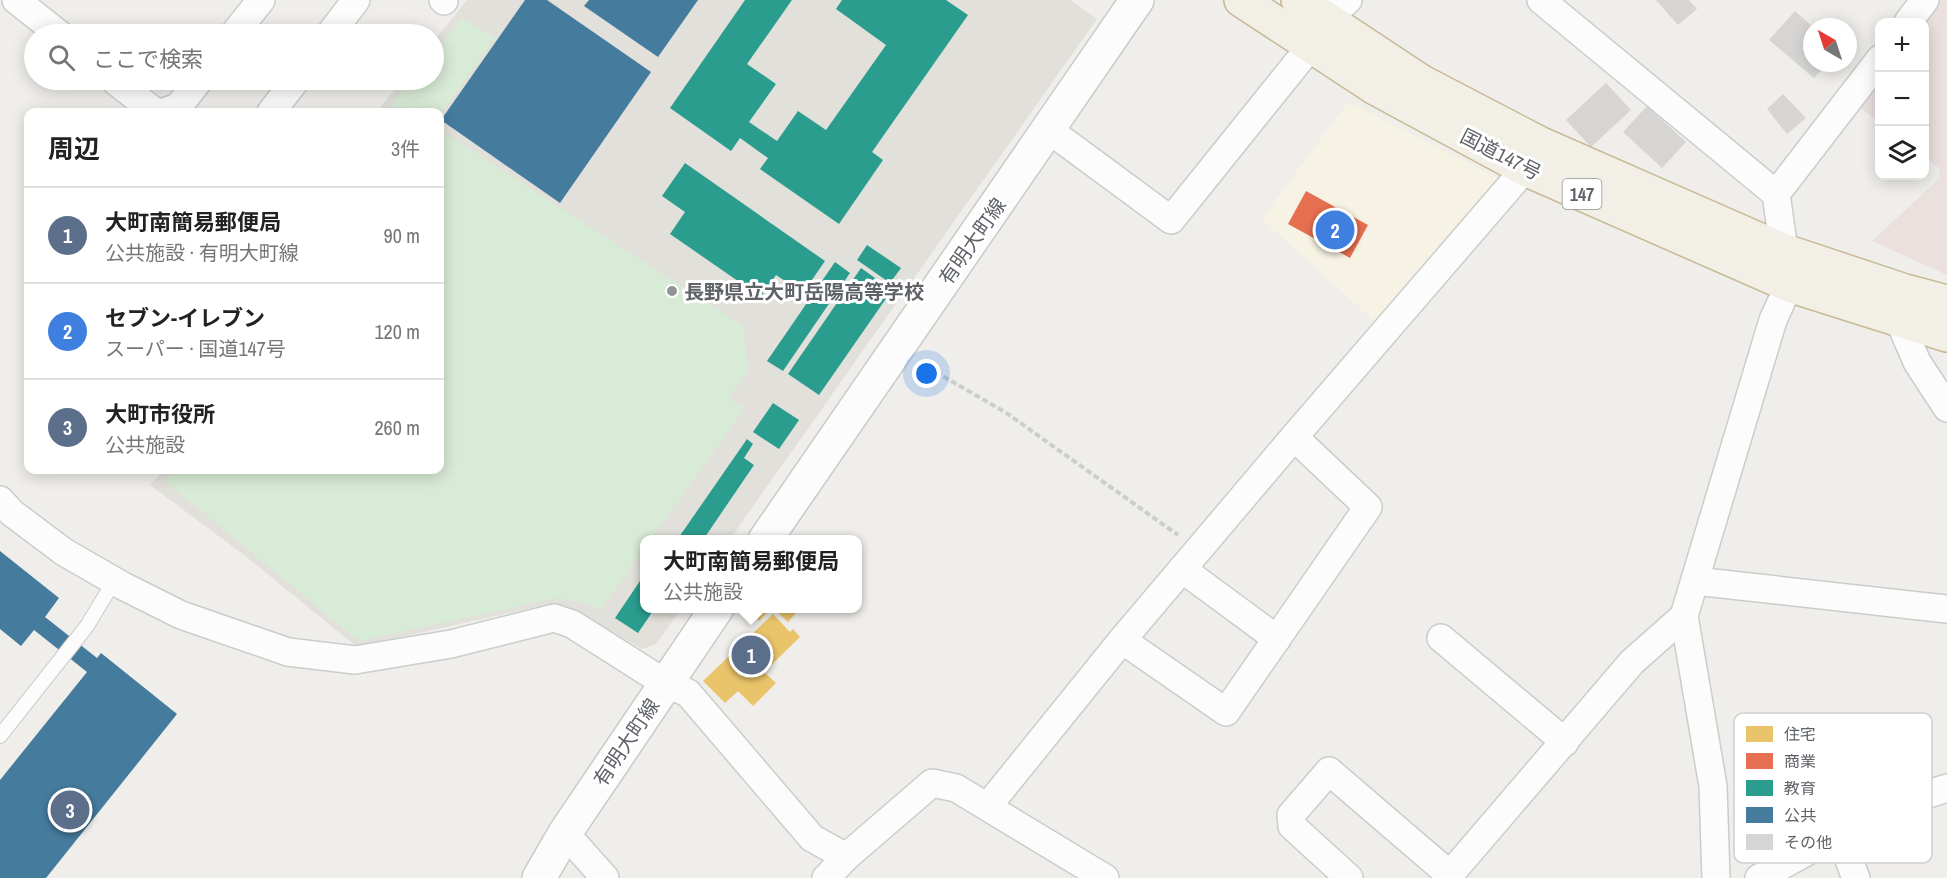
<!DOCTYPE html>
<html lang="ja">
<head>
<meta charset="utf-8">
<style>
	:root { --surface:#fff; --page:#f6f6f6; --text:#222; --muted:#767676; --line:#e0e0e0; --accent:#db2777 }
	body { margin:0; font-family:"Archivo Narrow","Noto Sans JP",sans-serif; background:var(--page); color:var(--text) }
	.controls { position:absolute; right:18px; top:18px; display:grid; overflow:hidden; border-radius:12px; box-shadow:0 3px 15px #0003 }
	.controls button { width:54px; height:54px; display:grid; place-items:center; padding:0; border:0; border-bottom:2px solid var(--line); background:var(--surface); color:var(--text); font:30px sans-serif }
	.compass { position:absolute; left:1803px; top:18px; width:54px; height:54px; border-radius:50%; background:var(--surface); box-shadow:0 3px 15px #0003; rotate:321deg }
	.you { position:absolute; left:927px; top:374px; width:21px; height:21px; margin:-15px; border:4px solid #fff; border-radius:50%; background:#1a73e8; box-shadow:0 0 0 9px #1a73e833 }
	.badge { display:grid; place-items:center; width:39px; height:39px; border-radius:50%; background:var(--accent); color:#fff; font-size:20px; font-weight:700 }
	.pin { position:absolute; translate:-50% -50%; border:3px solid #fff; box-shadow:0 2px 6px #0006 }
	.popup { position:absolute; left:640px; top:535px; width:222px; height:78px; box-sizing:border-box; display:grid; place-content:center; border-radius:12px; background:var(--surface); filter:drop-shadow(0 2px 4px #0005); font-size:20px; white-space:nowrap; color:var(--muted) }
	.popup b { font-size:22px; color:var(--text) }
	.popup::after { content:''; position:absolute; left:50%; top:100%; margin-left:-12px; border:12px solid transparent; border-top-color:var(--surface) }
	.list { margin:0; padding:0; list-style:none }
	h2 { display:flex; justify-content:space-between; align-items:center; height:78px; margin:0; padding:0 24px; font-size:26px }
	h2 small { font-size:20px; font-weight:400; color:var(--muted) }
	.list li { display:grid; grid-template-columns:39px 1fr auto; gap:18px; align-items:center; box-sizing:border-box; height:96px; padding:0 24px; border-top:2px solid var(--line) }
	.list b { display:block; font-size:22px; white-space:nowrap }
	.list p { margin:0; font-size:20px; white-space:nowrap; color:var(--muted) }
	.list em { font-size:20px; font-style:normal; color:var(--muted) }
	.icon { flex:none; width:33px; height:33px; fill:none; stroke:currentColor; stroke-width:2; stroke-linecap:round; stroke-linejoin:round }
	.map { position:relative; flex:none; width:1947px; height:878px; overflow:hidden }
	.search { position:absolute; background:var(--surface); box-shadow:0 3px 15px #0003; left:24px; top:24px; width:420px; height:66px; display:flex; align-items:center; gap:15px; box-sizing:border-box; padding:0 21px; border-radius:33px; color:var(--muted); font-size:22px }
	.panel { position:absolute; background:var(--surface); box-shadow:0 3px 15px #0003; left:24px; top:108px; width:420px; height:366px; border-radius:12px }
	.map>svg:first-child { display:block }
	.commercial { fill:#f7f3e4 }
	.education { fill:#e2e0da }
	.medical { fill:#eae0de }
	.green { fill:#d8ebd6 }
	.homes { fill:#e9c46a }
	.shops { fill:#e76f51 }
	.schools { fill:#2a9d8f }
	.public { fill:#457b9d }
	.building { fill:#d6d5d3 }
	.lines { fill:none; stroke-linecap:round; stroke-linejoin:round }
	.service-casing { stroke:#cbcccc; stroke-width:16 }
	.minor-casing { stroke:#cbcccc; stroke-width:30 }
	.secondary-casing { stroke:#cacacb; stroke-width:36 }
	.trunk-casing { stroke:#c8b996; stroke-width:36 }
	.path { stroke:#cacfcc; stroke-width:4; stroke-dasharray:6 3; stroke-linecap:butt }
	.service { stroke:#fdfcfc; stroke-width:14 }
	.minor { stroke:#fdfcfc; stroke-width:27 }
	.secondary { stroke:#fdfcfc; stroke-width:33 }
	.trunk { stroke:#f2f0e6; stroke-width:33 }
	.poi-dot { fill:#919496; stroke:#fff; stroke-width:2 }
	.labels { text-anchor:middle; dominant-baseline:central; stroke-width:6; stroke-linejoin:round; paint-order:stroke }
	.shield { fill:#fff; stroke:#8f9295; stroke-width:1.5 }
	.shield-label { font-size:18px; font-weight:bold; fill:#5f6368 }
	.street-label { font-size:20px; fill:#5f6368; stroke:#fff }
	.poi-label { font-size:20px; font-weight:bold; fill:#5f6368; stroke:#fff; text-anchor:start }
	.key { fill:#fff; stroke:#cfd0d2; stroke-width:1.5 }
	.key-label { font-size:16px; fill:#5f6368 }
</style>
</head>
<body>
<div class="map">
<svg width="1947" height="878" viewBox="0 0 1947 878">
	<rect width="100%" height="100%" fill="#efeeea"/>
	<path class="commercial" d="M1348,102L1502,180L1379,325L1262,219Z"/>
	<path class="education" d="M467,0H1070L1097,19L730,539L644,540V608L681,609L656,644L642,649L578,612L549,604L357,647L244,555L150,485L164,470H440V112H376L403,80H434V41Z"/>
	<g class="medical">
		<path d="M1937,0H1947V275L1872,241L1940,178L1939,168L1925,157L1924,22Z"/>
		<path d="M1879,74V122L1856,104Z"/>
	</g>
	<g class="green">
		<path d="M462,18L495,38L440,115V112H385L412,80H434V53Z"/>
		<path d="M440,130L743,326L748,372L728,398L745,408L651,539L644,540V549L600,611L587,603L557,598L359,641L165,481L175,470H440Z"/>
	</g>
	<g class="homes">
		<path d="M746,608H771L759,621Z"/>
		<path d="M773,608H800L788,622Z"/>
		<path d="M773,614L790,632L793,629L800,637L764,672L776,683L753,706L738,691L725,703L703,681Z"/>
	</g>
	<path class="shops" d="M1306,191L1368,225L1350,258L1288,224Z"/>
	<g class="schools">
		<path d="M745,0H792L747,64L776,84L749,122L777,141L798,111L826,130L886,45L836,9L842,0H946L968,15L872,152L883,160L839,224L760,169L768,158L740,138L731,151L670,108Z"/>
		<path d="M685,163L825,261L803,293L776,275L761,297L670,234L685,212L662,196Z"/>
		<path d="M867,245L901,268L890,283L857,260Z"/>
		<path d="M835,262L850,273L783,371L767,361Z"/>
		<path d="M861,268L892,290L819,395L788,374Z"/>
		<path d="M773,403L799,420L779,449L753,432Z"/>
		<path d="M747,439L753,444L744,458L754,465L703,540H677Z"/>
		<path d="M644,575V608H655L638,633L615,618Z"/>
	</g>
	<g class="public">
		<path d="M525,0H547L651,72L560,203L441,120Z"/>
		<path d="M589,0H698L658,57L584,6Z"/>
		<path d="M0,551L59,598L45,617L97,658L101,653L177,714L46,878H0V780L87,672L34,630L21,646L0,629Z"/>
	</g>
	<g class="building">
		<path d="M1656,0H1689L1697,9L1678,25Z"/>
		<path d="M1795,11L1812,26V63H1828L1814,78L1769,40Z"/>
		<path d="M1606,83L1631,110L1591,147L1566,120Z"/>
		<path d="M1783,94L1806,118L1787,134L1767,109Z"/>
		<path d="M1647,106L1686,142L1662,168L1623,132Z"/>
	</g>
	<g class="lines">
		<defs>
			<path id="service" d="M0,736L87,626L114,581"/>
			<g id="minor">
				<path d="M16,0L59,34"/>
				<path d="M443,0L444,1"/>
				<path d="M1541,0L1776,194L1789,285L1773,320L1684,616L1713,786L1716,878"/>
				<path d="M1326,20L1348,0"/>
				<path d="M1908,22L1925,0"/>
				<path d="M234,34L261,0"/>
				<path d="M330,34L356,0"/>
				<path d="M114,80L155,112"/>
				<path d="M164,112L178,107L199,80"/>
				<path d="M271,112L296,80"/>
				<path d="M1049,130L1171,220L1310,47"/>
				<path d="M1776,194L1880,59"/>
				<path d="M1901,307L1898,318L1917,362L1947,408"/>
				<path d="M0,500L12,513L64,552L123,586L181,615L288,652L355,660L451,644L554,618L572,624L665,683L688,693L812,838L846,857"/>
				<path d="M1182,569L1277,639"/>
				<path d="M1695,581L1947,609"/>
				<path d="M1441,638L1565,742"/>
				<path d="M1122,640L1226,712L1368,507L1294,437"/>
				<path d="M988,806L1122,640L1294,437L1525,169"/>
				<path d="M565,833L605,878"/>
				<path d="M1839,834L1856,878"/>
				<path d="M826,878L846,857L932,783L956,788L1105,878"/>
				<path d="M1349,878L1292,826L1291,815L1329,771L1450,875"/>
				<path d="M1447,878L1632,662L1684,616"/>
				<path d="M1759,878L1839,834L1909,800L1947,788"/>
			</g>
			<g id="secondary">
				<path d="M765,540L1137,0"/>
				<path d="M539,878L565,833L717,608"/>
			</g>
			<g id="trunk">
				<path d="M1241,0L1375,88L1525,169L1789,285L1947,335"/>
				<path d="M1298,0L1422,82L1539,143L1785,251L1905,291L1947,302"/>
			</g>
		</defs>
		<use href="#service" class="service-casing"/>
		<use href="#minor" class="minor-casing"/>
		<use href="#secondary" class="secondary-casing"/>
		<use href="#trunk" class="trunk-casing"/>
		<path class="path" d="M920,363L1005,412L1178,535"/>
		<use href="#service" class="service"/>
		<use href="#minor" class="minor"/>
		<use href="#secondary" class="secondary"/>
		<use href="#trunk" class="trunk"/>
	</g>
	<circle class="poi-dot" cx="672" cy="291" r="6"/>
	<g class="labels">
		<rect class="shield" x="1562.5" y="179" width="39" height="30" rx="4.5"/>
		<g class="shield-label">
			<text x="1582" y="194">147</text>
		</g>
		<g class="street-label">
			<text transform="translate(1501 154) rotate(27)">国道147号</text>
			<text transform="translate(972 241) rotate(-55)">有明大町線</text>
			<text transform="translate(626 742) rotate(-56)">有明大町線</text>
		</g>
		<g class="poi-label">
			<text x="684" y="291">長野県立大町岳陽高等学校</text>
		</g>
	</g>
	<rect x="1734" y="713" width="198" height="150" rx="9" class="key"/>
	<rect x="1746" y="726" width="27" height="16" fill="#e9c46a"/>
	<rect x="1746" y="753" width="27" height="16" fill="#e76f51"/>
	<rect x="1746" y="780" width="27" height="16" fill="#2a9d8f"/>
	<rect x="1746" y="807" width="27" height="16" fill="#457b9d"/>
	<rect x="1746" y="834" width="27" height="16" fill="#d6d5d3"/>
	<g class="key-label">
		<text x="1784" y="740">住宅</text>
		<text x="1784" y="767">商業</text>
		<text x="1784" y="794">教育</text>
		<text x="1784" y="821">公共</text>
		<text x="1784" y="848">その他</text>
	</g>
</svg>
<div class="controls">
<button>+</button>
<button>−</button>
<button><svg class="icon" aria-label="layers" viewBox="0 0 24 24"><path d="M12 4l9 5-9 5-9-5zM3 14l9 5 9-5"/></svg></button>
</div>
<svg class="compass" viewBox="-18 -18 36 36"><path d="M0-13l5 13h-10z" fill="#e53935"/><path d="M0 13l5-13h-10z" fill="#767676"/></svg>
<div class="you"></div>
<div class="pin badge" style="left:751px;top:655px;background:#5c6f8a">1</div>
<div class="popup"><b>大町南簡易郵便局</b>公共施設</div>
<div class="pin badge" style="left:1335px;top:230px;background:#3f7fe0">2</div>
<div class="pin badge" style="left:70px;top:810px;background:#5c6f8a">3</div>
<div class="search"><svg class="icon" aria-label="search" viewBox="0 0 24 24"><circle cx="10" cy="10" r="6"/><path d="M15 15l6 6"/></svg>ここで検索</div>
<section class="panel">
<h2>周辺<small>3件</small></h2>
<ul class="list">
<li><span class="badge" style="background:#5c6f8a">1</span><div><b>大町南簡易郵便局</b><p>公共施設 · 有明大町線</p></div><em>90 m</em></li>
<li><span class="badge" style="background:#3f7fe0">2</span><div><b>セブン-イレブン</b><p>スーパー · 国道147号</p></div><em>120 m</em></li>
<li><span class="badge" style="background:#5c6f8a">3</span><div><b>大町市役所</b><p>公共施設</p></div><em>260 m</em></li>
</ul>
</section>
</div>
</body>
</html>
